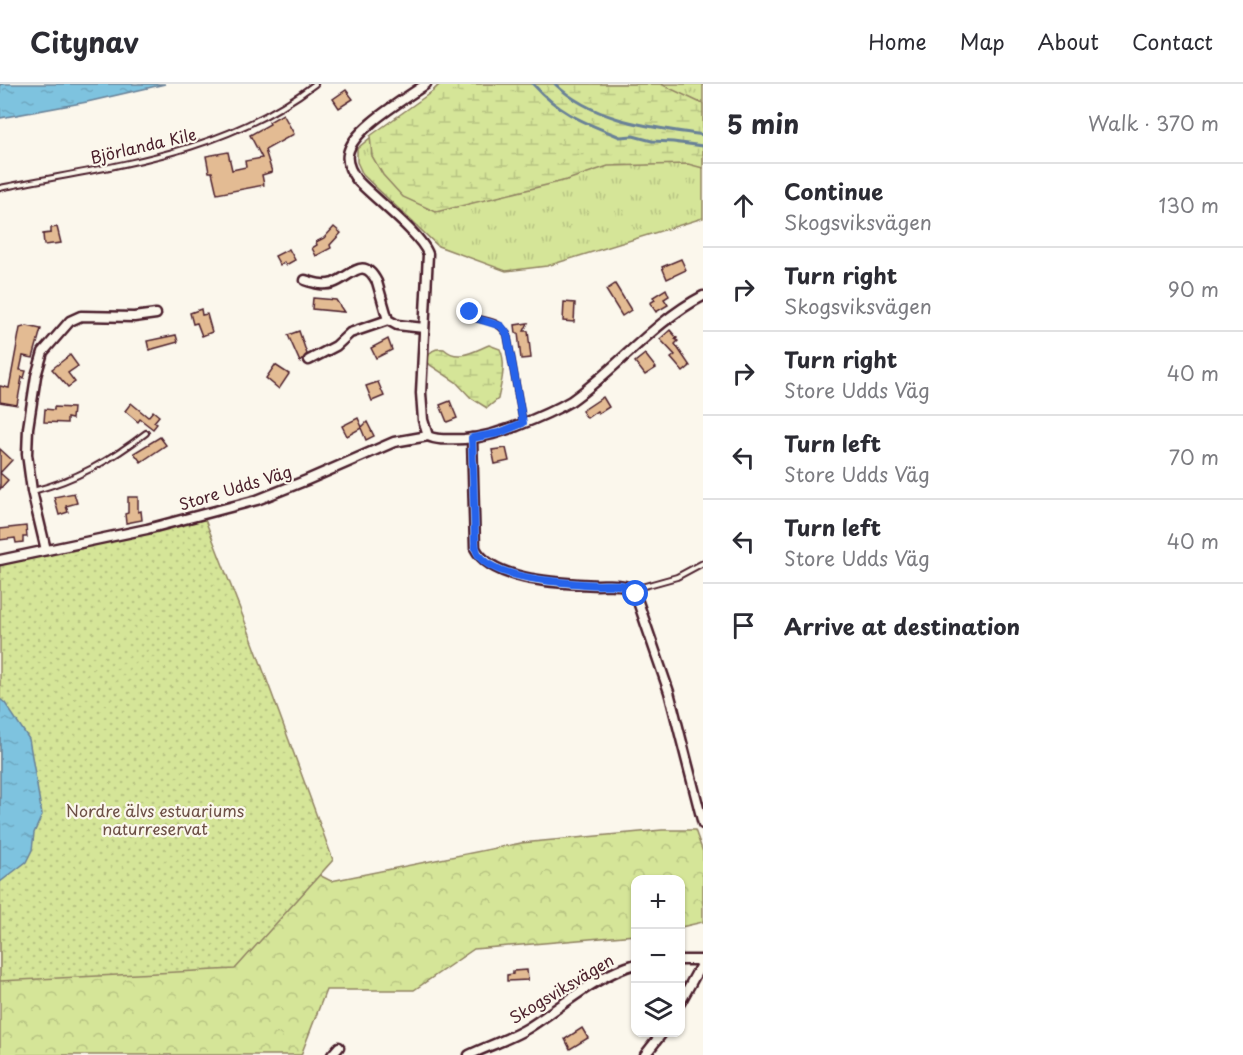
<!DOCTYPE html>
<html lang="en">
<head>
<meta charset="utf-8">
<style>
	:root { --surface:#fff; --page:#f2f2f3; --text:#2b2b33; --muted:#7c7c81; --line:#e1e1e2 }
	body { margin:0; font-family:"Playpen Sans",sans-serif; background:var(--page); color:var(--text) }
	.controls { position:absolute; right:18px; bottom:18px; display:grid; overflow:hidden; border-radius:12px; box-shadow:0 2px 4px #0004 }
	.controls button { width:54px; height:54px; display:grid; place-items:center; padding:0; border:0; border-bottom:2px solid var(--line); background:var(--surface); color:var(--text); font:30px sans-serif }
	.stop { position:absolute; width:18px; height:18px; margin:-14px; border:4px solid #2563eb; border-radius:50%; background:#fff }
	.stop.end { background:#2563eb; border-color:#fff; box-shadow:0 2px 6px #0008 }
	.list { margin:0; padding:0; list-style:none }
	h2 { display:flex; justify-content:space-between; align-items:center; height:78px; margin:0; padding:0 24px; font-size:26px }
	h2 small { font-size:20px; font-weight:400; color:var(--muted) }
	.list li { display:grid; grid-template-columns:39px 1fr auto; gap:18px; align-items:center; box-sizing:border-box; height:84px; padding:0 24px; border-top:2px solid var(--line) }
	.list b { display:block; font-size:22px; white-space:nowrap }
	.list p { margin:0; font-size:20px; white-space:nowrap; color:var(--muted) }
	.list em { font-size:20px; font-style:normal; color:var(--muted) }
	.icon { flex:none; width:33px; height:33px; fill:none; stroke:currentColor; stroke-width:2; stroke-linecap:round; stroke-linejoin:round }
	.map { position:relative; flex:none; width:703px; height:971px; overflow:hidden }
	header { display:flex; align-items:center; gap:36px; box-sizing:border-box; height:84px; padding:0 30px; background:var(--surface); border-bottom:2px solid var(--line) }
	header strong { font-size:28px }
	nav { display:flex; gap:33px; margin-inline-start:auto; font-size:21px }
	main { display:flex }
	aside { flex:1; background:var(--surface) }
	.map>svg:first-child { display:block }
	.grass { fill:url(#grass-tufts); stroke:#908262; stroke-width:1.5 }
	.forest { fill:url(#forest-crowns); stroke:#908262; stroke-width:1.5 }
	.wetland { fill:url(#wetland-marsh); stroke:#908262; stroke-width:1.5 }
	.park { fill:url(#park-dots); stroke:#908262; stroke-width:1.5 }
	.water { fill:url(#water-ripples); stroke:#698197; stroke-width:1.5 }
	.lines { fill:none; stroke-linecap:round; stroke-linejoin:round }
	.stream { stroke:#698197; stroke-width:3 }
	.building { fill:#e3bb93; stroke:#4a1f2b; stroke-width:1.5 }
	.lane-casing { stroke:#4a1f2b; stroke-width:8 }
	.street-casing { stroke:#4a1f2b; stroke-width:13 }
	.lane { stroke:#fbf7ec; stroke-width:4 }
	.street { stroke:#fbf7ec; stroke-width:8 }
	.route { stroke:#2563eb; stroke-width:8 }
	.labels { text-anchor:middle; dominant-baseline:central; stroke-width:4.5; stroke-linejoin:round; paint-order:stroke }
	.street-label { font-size:16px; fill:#4a1f2b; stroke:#fbf7ec }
	.park-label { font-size:16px; fill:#6d5046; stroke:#fbf7ec }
</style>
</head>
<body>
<header>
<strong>Citynav</strong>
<nav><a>Home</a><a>Map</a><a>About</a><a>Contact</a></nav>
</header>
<main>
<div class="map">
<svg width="703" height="971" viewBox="0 0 703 971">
	<defs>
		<pattern id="grass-tufts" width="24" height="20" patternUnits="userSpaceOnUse" patternTransform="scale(1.5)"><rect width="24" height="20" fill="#d5e598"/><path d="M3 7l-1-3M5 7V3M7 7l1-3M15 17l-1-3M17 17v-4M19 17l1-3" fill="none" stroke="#b8c483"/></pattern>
		<pattern id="forest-crowns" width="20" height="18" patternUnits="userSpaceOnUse" patternTransform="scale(1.5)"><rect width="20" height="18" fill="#d5e598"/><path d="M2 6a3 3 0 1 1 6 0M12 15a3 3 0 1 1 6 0" fill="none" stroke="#b8c483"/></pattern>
		<pattern id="wetland-marsh" width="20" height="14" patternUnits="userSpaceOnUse" patternTransform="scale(1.5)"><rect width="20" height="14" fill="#d5e598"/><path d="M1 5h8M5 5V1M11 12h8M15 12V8" fill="none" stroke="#b8c483"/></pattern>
		<pattern id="park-dots" width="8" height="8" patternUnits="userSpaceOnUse" patternTransform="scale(1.5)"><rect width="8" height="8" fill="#d5e598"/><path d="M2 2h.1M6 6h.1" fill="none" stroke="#b8c483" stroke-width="1.8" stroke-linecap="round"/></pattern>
		<pattern id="water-ripples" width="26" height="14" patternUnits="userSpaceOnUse" patternTransform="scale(1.5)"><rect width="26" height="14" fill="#7ec3df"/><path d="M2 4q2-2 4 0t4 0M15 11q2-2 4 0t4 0" fill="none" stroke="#6ea7c0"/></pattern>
	</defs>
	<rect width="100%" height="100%" fill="#fbf7ec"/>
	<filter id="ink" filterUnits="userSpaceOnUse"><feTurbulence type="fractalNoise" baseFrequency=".0167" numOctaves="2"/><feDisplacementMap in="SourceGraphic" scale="12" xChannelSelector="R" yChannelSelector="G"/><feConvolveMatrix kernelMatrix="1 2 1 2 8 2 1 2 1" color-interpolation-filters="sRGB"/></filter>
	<g filter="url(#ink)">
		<path class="grass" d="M440,0H703V134L547,182L506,187L438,162L363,91L357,78V65C383,41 416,25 440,0Z"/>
		<path class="forest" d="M662,746H695L703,768V838L681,843L680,796H636L635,851L474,865L414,906H326L301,971H0V851L274,768L331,797L521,759Z"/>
		<g class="wetland">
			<path d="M440,0H661L703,20V84L688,80L608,82L567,96L436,128L403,113L383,91L372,72L370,52L433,7Z"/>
			<path d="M489,261L500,265C507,279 501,300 498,315L487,324L471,314L456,298L430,281L427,277C429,267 434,264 444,265C458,278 474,267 489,261Z"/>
		</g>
		<path class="park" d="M204,433L251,553L333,776L235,885L0,897V479L48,468C62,470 84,466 96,458Z"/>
		<g class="water">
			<path d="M0,0H165L87,18L0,34Z"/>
			<path d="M0,615L5,619L29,655L42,731L34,749L32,766L26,778L0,798Z"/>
		</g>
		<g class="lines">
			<g class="stream">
				<path d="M533,0C557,27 580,37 613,50L620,53L633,52L652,57L673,58L703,62"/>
				<path d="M555,0C595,38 651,43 703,51"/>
			</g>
		</g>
		<g class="building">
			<path d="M346,6L353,15L339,24L333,15Z"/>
			<path d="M283,30L294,50L265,66L272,88L262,91L264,101L217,110L212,88H209L206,72L228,68L232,86L246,83L245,77L262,74L250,51L270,40L269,38Z"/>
			<path d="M57,143L61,159L44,161L43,150L51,149V144Z"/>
			<path d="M334,143L341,149L330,161L331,164L316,172L312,164L317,161L316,158L324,154Z"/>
			<path d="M289,165L295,176L286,181L284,178L280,181L275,172Z"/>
			<path d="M681,175L686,186L667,195L662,183Z"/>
			<path d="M615,200L631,226L622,232L606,206Z"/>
			<path d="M666,205L669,212L664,215L668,221L656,228L650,219L655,216L653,213Z"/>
			<path d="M313,214L336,216L344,228L312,225Z"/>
			<path d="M564,218L575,219L574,238L563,237Z"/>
			<path d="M201,225L202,231L207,230L212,248L202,252L197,239L193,240L190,229Z"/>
			<path d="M528,239L524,247H528L531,274L521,275L518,249H516L515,241Z"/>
			<path d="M27,242L41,245L33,274L23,272L20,286L26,287L24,294L22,293L17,321L0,318V302L9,304L20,244Z"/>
			<path d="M670,246L677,254L675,255L678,257L675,260L690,282L683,288L671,274L675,271L660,255Z"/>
			<path d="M299,247L307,270L300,278L288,251Z"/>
			<path d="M176,251L178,258L149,266L147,257Z"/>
			<path d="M388,255L392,266L376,274L371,264Z"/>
			<path d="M645,270L656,284L645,291L635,278Z"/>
			<path d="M70,271L78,282L68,289L75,298L68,303L52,285Z"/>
			<path d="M275,281L289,290L279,305L266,294Z"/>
			<path d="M378,298L384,312L372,317L366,302Z"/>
			<path d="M603,313L609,323L598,330L597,327L587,334L582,327Z"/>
			<path d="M450,317L457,334L447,338L440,321Z"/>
			<path d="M131,319L148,333L153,327L159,332L154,338L157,340L153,345L140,335L138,338L125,327Z"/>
			<path d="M54,323L73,324L72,335L67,334V339L44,338L45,325L54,326Z"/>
			<path d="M358,334L362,343L367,338L374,352L366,356L361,344L347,352L342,342Z"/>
			<path d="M160,353L166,361L141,378L134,369Z"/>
			<path d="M506,364L509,377L495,380L492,366Z"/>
			<path d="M0,365L12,376L0,389L8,396L0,405Z"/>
			<path d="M74,409L77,419L66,422L68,428L59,431L54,413Z"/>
			<path d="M128,413H138V428L141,427L142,436L126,439L125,430L128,429Z"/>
			<path d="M26,442L27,453H23V458L16,459L15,454L0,456V445Z"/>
			<path d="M527,886L528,896L507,897V891L513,890V887Z"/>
			<path d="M582,944L588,954L570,965L565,955Z"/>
		</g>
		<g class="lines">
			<defs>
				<g id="lane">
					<path d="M0,104C112,81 221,72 315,0"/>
					<path d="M470,224L472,233C488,238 496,235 507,250L523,339"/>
					<path d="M33,407C76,396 111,376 146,349"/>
					<path d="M634,505L677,493L703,479"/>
				</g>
				<g id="street">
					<path d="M426,0C405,15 352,45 348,70C346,80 352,89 357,96C374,114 421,150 428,170L421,309L423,336L428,352C438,357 452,355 464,355C483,354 499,348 517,342C535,335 554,327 571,317C617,285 653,238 703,212"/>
					<path d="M305,196C314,199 323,202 333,199C351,193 363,170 377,198L388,236L397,241L424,244"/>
					<path d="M309,276L336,262L350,249L388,236"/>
					<path d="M472,354L475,464C492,498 563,499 597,501C609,501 623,499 634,506L669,608L703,740"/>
					<path d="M46,466L32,407L27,370L28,344L36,292L43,268L70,237L81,232L134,233L156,230"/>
					<path d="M0,476L147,445L257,416L307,396L394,358L428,352"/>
					<path d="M680,876H703"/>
					<path d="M680,919L703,877"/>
					<path d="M332,971L339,963"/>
					<path d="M469,971C488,962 510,955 528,944C563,922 596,891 636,880"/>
					<path d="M645,971L663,948"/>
				</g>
			</defs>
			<use href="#lane" class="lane-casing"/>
			<use href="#street" class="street-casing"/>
			<use href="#lane" class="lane"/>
			<use href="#street" class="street"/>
		</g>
	</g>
	<g class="lines" filter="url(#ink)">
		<path class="route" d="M470,228L472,233L501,242L507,250L523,339L499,349L472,354L475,454C475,460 475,466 479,472C497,496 570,499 598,501C608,501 622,499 630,504C634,506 634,507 636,510"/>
	</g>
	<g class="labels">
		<g class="street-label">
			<text transform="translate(143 61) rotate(-13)">Björlanda Kile</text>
			<text transform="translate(235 403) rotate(-17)">Store Udds Väg</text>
			<text transform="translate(561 904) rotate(-31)">Skogsviksvägen</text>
		</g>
		<g class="park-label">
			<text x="155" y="726">Nordre älvs estuariums<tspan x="155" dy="18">naturreservat</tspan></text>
		</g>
	</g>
</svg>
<div class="controls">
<button>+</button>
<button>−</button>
<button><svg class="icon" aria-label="layers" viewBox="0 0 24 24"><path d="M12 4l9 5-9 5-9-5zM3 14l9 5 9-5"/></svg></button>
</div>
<div class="stop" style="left:636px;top:510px"></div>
<div class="stop end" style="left:470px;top:228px"></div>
</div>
<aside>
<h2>5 min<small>Walk · 370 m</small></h2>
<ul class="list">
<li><svg class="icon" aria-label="ahead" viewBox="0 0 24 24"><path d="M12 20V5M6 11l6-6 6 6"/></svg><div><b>Continue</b><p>Skogsviksvägen</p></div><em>130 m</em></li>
<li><svg class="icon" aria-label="right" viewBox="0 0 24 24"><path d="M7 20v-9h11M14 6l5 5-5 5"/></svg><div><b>Turn right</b><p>Skogsviksvägen</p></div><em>90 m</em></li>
<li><svg class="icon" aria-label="right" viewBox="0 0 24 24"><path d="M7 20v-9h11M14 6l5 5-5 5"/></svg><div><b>Turn right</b><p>Store Udds Väg</p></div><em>40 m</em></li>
<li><svg class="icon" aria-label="left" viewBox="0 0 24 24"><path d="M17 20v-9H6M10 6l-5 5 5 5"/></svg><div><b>Turn left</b><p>Store Udds Väg</p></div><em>70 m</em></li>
<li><svg class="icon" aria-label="left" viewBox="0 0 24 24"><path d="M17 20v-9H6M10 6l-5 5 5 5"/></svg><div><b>Turn left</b><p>Store Udds Väg</p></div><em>40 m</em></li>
<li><svg class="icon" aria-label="arrive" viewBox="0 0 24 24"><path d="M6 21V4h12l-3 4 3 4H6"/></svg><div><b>Arrive at destination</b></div></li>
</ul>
</aside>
</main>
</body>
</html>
